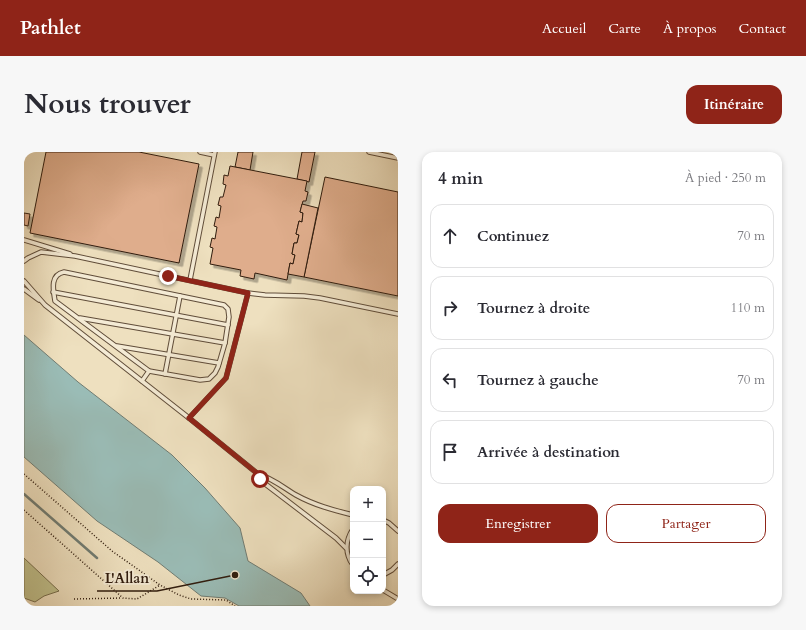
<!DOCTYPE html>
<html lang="fr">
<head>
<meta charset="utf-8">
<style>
	:root { --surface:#fff; --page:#f7f7f7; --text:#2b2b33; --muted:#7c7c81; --line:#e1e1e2; --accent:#8f2418 }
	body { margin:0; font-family:Cardo,serif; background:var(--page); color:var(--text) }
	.controls { position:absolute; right:12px; bottom:12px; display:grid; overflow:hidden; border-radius:8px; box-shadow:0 2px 6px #0003 }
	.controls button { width:36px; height:36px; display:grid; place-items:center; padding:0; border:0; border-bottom:1px solid var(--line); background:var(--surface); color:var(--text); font:20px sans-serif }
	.stop { position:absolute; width:12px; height:12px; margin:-9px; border:3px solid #8f2418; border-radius:50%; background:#fff }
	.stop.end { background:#8f2418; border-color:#fff; box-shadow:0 1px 4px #0008 }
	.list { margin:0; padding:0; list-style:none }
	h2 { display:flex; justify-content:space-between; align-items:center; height:52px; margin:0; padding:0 16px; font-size:17px }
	h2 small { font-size:13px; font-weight:400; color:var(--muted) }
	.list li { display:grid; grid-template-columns:26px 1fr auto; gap:12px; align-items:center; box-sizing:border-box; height:64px; margin:0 8px 8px; padding:0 8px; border:1px solid var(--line); border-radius:12px }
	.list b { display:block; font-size:15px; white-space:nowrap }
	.list em { font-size:13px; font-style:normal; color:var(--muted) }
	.actions { display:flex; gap:8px; padding:12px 16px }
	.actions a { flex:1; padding:9px 0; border:1px solid var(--accent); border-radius:12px; text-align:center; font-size:14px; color:var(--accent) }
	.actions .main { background:var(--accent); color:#fff }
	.icon { flex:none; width:22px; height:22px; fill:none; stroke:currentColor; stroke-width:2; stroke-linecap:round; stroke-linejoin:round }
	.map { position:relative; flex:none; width:374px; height:454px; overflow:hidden; border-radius:12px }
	header { display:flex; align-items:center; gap:24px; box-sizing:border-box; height:56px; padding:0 20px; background:var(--accent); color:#fff }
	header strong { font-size:19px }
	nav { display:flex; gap:22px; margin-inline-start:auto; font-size:14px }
	.intro { display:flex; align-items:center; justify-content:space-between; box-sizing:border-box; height:96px; padding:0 24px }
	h1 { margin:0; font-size:28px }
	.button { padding:10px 18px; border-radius:12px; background:var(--accent); color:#fff; font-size:14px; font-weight:700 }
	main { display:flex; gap:24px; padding:0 24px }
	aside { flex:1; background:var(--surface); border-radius:12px; box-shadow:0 2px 6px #0003 }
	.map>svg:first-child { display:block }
	.green { fill:#c0c08c; stroke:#786e4d }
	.water { fill:#9abcb6; stroke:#707c73 }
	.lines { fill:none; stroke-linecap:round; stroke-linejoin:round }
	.stream { stroke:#707c73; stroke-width:2.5 }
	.building { fill:#dfad8c; stroke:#301c0e; filter:url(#shadow) }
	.service-casing { stroke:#604d3a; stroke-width:5.5 }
	.path { stroke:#301c0e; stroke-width:1.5; stroke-dasharray:1 2; stroke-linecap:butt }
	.service { stroke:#f4ebd5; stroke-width:3.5 }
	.route { stroke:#8f2418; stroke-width:5 }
	.leader { fill:none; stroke:#301c0e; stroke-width:1.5 }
	.callout-dot { fill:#301c0e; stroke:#f4ebd5; stroke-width:1.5 }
	.callout-label { font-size:14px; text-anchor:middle; font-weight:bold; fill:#301c0e; stroke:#f4ebd5; stroke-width:3.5; stroke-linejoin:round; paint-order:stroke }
</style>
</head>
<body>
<header>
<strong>Pathlet</strong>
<nav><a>Accueil</a><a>Carte</a><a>À propos</a><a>Contact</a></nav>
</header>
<div class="intro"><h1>Nous trouver</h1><a class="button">Itinéraire</a></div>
<main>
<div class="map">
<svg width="374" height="454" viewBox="0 0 374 454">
	<defs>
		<filter id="shadow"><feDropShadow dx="3.5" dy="3.5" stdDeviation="0" flood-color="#0004"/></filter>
	</defs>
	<rect width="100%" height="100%" fill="#eee0bf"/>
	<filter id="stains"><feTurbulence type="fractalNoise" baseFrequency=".005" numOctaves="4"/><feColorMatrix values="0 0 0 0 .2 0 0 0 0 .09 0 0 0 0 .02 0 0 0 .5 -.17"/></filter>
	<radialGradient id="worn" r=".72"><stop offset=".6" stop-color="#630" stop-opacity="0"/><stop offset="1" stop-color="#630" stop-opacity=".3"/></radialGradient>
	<path class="green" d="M0,406L35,439L20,444L11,450L0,446Z"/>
	<path class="water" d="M0,183L54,230L148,303L181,336L216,376L224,409L277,441L286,454H215L201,446L177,444L134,410L73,369L0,305Z"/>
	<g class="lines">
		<path class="stream" d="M0,342L73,406"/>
	</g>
	<g class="building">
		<path d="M22,0H115L175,12L155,111L6,81Z"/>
		<path d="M214,0H229L226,18L211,15Z"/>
		<path d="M278,0H291L285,30L273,27Z"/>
		<path d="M206,14L283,29L281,39L284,40L282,49H279L276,60L279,61L278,70L275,69L272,82L275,83L273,91H270L268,102L271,103L269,112L266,111L263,128L231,121L230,127L216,124L217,118L186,112L189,96L186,95L188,86L191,87L193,75L190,74L192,65L195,66L197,54L194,53L196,45H199L202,33L199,32L200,23L204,24Z"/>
		<path d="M301,25L374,40V144L280,125Z"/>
		<path d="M278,52L294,56L280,125L264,122L266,111L269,112L271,103L268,102L270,91H273L275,83L272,82L275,69L278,70L279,61L276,60Z"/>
		<path d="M0,61L6,62L4,74L0,73Z"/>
	</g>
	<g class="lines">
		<defs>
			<g id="service">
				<path d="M176,0L190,3"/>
				<path d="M345,0L374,6"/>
				<path d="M0,88L46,102"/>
				<path d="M0,109L4,106L17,100L51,104L224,141L241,143L280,144L296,146L374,162"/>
				<path d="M40,120L200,153L204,157L205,165L201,191L194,215L191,221L185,227L176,228L125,219L31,149C29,137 26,123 40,120Z"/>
				<path d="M166,128L191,0"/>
				<path d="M0,129L21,153L165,266L234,322"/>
				<path d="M0,137L15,148"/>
				<path d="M29,140L204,173"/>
				<path d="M56,166L201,191"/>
				<path d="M93,194L195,211"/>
				<path d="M141,222L156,144"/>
				<path d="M118,229L125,219"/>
				<path d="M165,266L202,226L224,141"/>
				<path d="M359,368L365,371L374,379"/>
				<path d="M329,377C321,389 321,402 329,413"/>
				<path d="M322,396L312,386L240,331L234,322C248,326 260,336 272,343C290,353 309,358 329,363"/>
				<path d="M359,423L368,418L374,412"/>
				<path d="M359,438L374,447"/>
			</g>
		</defs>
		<use href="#service" class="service-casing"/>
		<g class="path">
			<path d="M0,322L88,399L136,433L155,443L167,447L202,448L211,454"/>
			<path d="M0,358L99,446L113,447L136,433"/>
			<path d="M50,447L98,446"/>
		</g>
		<use href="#service" class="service"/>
	</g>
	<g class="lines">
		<path class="route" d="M144,124L224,141L202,226L165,266L234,322L236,327"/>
	</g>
	<path class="leader" d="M211 423L133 439H73"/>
	<circle class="callout-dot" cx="211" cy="423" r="4"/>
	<g class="callout-label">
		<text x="103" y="431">L'Allan</text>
	</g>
	<rect width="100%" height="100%" filter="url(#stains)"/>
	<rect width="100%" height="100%" fill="url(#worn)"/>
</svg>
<div class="controls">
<button>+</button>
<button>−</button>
<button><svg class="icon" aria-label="locate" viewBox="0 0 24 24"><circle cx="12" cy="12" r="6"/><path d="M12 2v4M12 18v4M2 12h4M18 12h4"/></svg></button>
</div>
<div class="stop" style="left:236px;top:327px"></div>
<div class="stop end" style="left:144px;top:124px"></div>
</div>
<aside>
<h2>4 min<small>À pied · 250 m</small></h2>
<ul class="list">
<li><svg class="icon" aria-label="ahead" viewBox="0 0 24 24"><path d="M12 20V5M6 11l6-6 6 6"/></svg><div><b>Continuez</b></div><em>70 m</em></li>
<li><svg class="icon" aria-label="right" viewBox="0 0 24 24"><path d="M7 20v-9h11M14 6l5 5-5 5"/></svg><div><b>Tournez à droite</b></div><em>110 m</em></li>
<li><svg class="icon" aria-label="left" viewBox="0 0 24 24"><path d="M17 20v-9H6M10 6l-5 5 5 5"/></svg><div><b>Tournez à gauche</b></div><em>70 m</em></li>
<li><svg class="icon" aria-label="arrive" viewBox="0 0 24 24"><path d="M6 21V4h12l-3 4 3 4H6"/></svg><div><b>Arrivée à destination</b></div></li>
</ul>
<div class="actions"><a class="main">Enregistrer</a><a>Partager</a></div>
</aside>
</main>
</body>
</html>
